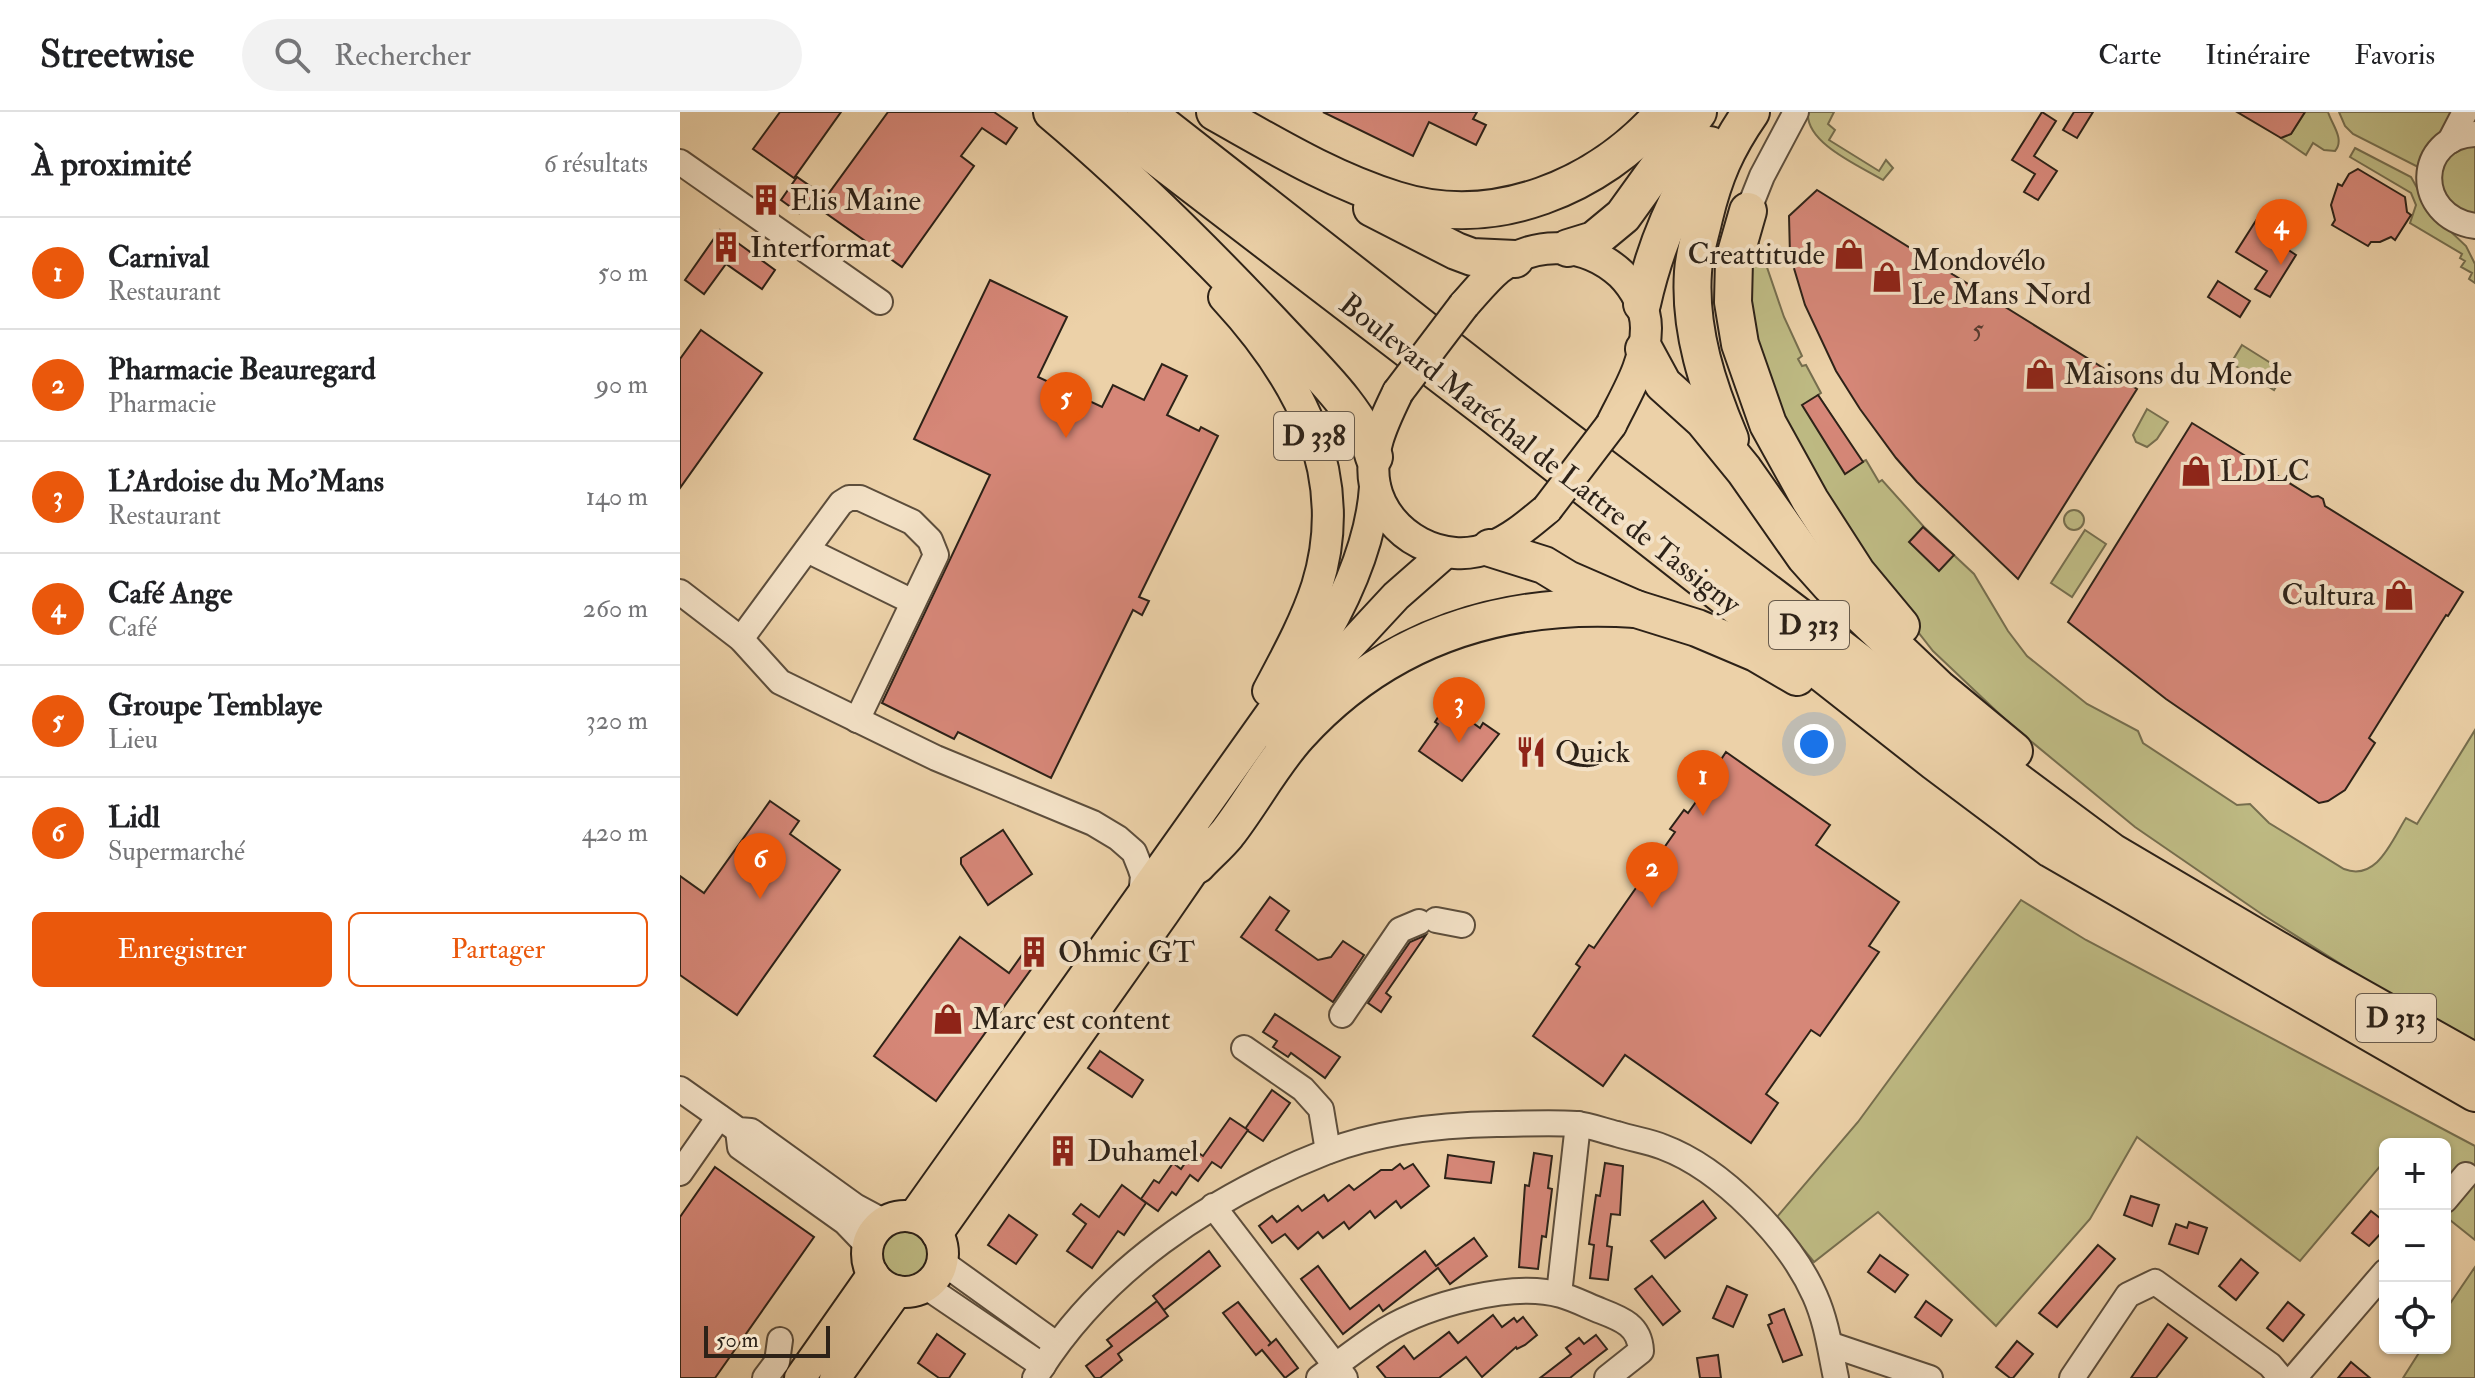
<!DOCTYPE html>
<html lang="fr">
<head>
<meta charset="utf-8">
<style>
	:root { --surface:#fff; --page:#f2f2f2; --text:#202124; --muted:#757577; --line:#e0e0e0; --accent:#ea580c }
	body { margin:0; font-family:"IM FELL Double Pica",serif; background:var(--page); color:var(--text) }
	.controls { position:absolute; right:24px; bottom:24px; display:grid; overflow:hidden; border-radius:12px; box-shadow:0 2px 6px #0004 }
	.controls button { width:72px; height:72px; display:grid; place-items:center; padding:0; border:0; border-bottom:2px solid var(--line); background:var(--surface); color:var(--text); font:40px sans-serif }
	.scale { position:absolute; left:24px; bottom:20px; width:126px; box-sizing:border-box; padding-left:8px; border:4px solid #2d2218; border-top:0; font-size:22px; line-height:28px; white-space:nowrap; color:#2d2218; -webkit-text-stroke:6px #f3e1c6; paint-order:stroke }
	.you { position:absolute; left:1134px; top:632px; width:28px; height:28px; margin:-20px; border:6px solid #fff; border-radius:50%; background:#1a73e8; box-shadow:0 0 0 12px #1a73e833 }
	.badge { display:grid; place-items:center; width:52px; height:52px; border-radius:50%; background:var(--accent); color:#fff; font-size:26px; font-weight:700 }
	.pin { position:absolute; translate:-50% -66px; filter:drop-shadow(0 2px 4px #0008) }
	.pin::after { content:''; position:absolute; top:42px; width:28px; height:24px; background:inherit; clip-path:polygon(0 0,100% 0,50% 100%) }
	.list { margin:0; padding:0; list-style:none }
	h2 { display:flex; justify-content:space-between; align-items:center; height:104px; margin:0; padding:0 32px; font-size:34px }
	h2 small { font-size:26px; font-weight:400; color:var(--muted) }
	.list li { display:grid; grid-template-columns:52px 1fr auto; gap:24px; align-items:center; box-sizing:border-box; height:112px; padding:0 32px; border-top:2px solid var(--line) }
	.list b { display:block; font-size:30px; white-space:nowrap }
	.list p { margin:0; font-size:26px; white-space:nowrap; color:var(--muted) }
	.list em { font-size:26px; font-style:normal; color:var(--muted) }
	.actions { display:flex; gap:16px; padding:24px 32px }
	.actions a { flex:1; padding:18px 0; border:2px solid var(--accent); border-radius:12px; text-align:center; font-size:28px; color:var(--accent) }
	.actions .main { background:var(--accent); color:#fff }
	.icon { flex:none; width:44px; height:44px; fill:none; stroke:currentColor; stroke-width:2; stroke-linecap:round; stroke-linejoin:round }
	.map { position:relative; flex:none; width:1795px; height:1266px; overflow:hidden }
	header { display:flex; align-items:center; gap:48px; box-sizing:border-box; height:112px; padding:0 40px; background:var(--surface); border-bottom:2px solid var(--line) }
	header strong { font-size:38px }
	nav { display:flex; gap:44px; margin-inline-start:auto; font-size:28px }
	.search { width:560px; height:72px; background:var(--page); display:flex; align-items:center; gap:20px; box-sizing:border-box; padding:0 28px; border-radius:44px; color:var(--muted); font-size:30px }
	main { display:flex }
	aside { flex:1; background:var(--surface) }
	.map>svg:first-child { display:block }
	.green { fill:#beba83; stroke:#766e4e; stroke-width:2 }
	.building { fill:#d68778; stroke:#2d2218; stroke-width:2 }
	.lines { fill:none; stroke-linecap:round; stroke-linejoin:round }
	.minor-casing { stroke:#5d4e3c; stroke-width:28 }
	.major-casing { stroke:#2d2218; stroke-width:34 }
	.highway-casing { stroke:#2d2218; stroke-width:40 }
	.minor { stroke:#f3e1c6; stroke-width:24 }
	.major { stroke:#ecd1a8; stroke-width:30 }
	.highway { stroke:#ecd1a8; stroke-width:36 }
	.major-bridge-casing { stroke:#2d2218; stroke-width:34; stroke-linecap:butt }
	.major-bridge { stroke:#ecd1a8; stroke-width:30 }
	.labels { text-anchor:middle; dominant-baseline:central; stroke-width:8; stroke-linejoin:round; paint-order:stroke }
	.number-label { font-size:26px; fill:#573b30 }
	.shield { fill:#f3e1c6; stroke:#685b4c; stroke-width:2 }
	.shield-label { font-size:28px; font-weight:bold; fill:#2d2218 }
	.poi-label { font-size:30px; fill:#2d2218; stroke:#f3e1c6; text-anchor:start }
	.street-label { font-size:30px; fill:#2d2218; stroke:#f3e1c6 }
</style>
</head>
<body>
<header>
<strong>Streetwise</strong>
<div class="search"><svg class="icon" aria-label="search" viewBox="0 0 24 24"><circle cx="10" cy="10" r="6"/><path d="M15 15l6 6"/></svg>Rechercher</div>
<nav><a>Carte</a><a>Itinéraire</a><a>Favoris</a></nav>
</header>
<main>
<aside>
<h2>À proximité<small>6 résultats</small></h2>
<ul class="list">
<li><span class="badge">1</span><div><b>Carnival</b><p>Restaurant</p></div><em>50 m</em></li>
<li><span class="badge">2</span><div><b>Pharmacie Beauregard</b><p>Pharmacie</p></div><em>90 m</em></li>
<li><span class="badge">3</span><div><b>L'Ardoise du Mo'Mans</b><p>Restaurant</p></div><em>140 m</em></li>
<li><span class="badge">4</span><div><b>Café Ange</b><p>Café</p></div><em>260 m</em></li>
<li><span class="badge">5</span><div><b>Groupe Temblaye</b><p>Lieu</p></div><em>320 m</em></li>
<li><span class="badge">6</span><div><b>Lidl</b><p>Supermarché</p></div><em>420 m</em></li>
</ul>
<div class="actions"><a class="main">Enregistrer</a><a>Partager</a></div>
</aside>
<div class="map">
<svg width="1795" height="1266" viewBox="0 0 1795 1266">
	<rect width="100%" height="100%" fill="#ecd1a8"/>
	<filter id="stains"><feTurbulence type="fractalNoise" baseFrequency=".0025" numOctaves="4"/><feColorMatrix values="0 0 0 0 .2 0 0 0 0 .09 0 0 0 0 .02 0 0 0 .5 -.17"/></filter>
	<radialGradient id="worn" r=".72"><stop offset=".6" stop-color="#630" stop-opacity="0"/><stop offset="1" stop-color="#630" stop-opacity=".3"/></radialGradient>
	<g class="green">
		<path d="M1128,0H1154L1148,12L1155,18L1149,28L1199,59L1206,48L1213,56L1203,68C1180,54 1125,31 1128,0Z"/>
		<path d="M1625,0H1648C1652,13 1665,27 1655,39L1644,38L1633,31L1626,43L1601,26L1611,22Z"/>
		<path d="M1659,0H1780L1738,55L1673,22L1665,14Z"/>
		<path d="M1795,30V106L1781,103L1758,73L1766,44Z"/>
		<path d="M1675,36L1731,65L1751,101L1786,134L1795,152V171L1789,167L1792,161L1781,155L1785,149L1780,146L1782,142L1730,111L1736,93L1731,81L1670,45Z"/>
		<path d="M1072,124L1079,132L1104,205L1122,244L1118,247L1122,254L1126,253L1141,281L1138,283L1182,350L1186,348L1199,370L1202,368L1244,415L1294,462L1328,519L1347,544L1407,592L1458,619L1463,631L1557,693L1570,692L1589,711L1664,757C1697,770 1712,728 1726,706L1737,712L1795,618V937L1583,803L1455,715L1330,612L1253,539L1144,400L1068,236Z"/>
		<path d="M1562,233L1605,260L1594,278L1551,251Z"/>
		<path d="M1467,297L1488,310L1477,327L1467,335L1456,330L1453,323Z"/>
		<circle cx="1394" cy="408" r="10"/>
		<path d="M1405,418L1426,432L1392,485L1371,471Z"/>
		<path d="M1341,788L1406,828L1795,1034V1128L1765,1104V1032H1705V1056L1701,1053L1620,1149L1457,1025L1410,1107L1316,1214L1198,1100L1134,1150L1097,1105L1178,1010Z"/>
		<circle cx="225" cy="1143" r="30"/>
		<path d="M1795,1155V1266H1723L1742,1236H1765V1199Z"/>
	</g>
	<g class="building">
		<path d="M100,0H161L114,66L73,37Z"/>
		<path d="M208,0H314L337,16L326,32L302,16L281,44L294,54L222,155L127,88L119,101L101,88L117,65L146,85Z"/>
		<path d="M643,0H797L793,7L806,13L796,33L749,10L733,44Z"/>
		<path d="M1362,0L1376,9L1354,44L1377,59L1358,88L1344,80L1355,62L1332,48Z"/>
		<path d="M1394,0H1413L1397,26L1383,18Z"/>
		<path d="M1557,0H1625L1611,22L1601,26Z"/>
		<path d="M1678,57L1725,85L1727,100L1731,103L1715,128L1711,125L1700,130H1691L1688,134L1652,113L1655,108L1651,93L1658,72L1662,74L1669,62Z"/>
		<path d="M1137,78L1457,277L1338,467L1237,370L1216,346L1180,297L1156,259L1125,193L1110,143L1109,104Z"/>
		<path d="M1582,99L1596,107L1586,123L1616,143L1590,185L1575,177L1587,159L1556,140Z"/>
		<path d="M40,118L95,158L82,177L46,152L24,182L5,168Z"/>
		<path d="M310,168L387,205L358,265L422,295L433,273L464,288L482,252L507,264L487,303L519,319L521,315L538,324L459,485L469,489L462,503L453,498L371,666L278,620L274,627L202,591L310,363L234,327Z"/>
		<path d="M1538,169L1570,189L1560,205L1528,185Z"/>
		<path d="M21,218L82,261L0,376V247Z"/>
		<path d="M1138,283L1183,350L1165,362L1122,293Z"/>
		<path d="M1512,311L1632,385L1638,384L1643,387L1645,394L1783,480L1768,504L1766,503L1689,626L1695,631L1665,678L1648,689L1639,691L1582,653L1486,587L1388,510Z"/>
		<path d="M1243,415L1274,443L1259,459L1229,430Z"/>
		<path d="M771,595L800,616L803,611L819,622L782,669L739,639L758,612L755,610L762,599L766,602Z"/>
		<path d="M1046,640L1150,713L1136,733L1219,790L1189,834L1199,840L1140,924L1131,918L1086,982L1098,991L1071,1031L945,943L923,974L853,924L900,855L896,852L909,833L914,836L995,720L990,717L1004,698L1008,701L1035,663L1032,661Z"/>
		<path d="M90,689L119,709L110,722L160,758L57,903L0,863V764L24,781Z"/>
		<path d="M323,718L352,762L308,793L281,752V746Z"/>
		<path d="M590,785L609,799L596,818L638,848L651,845L663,829L684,843L653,890L561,825Z"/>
		<path d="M746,823L706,881L711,885L701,900L688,891L730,830Z"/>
		<path d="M280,825L329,861L352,829L365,838L256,989L194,944Z"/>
		<path d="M595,902L660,945L645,966L611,941L608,945L593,935L597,929L583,920Z"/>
		<path d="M420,939L463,968L452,985L408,956Z"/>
		<path d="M592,978L610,991L583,1029L565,1017Z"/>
		<path d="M550,1006L568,1018L541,1056L532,1050L518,1069L510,1063L496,1083L492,1080L478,1099L461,1087L474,1068L479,1071L493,1051L501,1057L514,1038L523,1044Z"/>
		<path d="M854,1041L872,1044L868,1076L872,1077L866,1125L862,1124L858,1157L839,1155L845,1073L849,1074Z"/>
		<path d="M768,1043L814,1050L811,1071L765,1066Z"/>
		<path d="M925,1051L943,1054L940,1103L931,1102L927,1134L932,1135L928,1168L910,1166L914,1133L909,1132L916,1083L920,1084Z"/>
		<path d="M720,1052L724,1057L733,1052L749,1074L721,1096L716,1089L695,1106L690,1099L669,1117L664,1110L643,1126L638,1120L618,1137L605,1122L592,1131L579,1114L592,1104L597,1110L618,1094L622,1099L644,1083L648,1089L669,1073L674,1078L701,1058H712Z"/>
		<path d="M35,1055L134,1125L35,1266H0V1105Z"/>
		<path d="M442,1073L466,1091L444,1123L438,1119L412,1156L387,1139L406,1112L393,1102L401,1092L419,1105Z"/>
		<path d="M1451,1084L1479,1093L1472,1114L1444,1103Z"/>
		<path d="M1023,1089L1036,1106L985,1146L971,1129Z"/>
		<path d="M1691,1099L1705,1110V1117L1689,1134L1672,1121Z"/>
		<path d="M329,1103L357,1123L336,1152L308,1133Z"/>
		<path d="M1509,1110L1527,1116L1518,1142L1489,1132L1496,1112L1507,1116Z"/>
		<path d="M794,1126L807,1144L770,1172L758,1156L703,1199L699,1193L663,1222L621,1167L638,1154L670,1197L745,1139L756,1154Z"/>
		<path d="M1418,1133L1435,1147L1377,1215L1359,1201Z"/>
		<path d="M529,1139L540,1154L484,1198L477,1189L488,1204L438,1242L442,1248L420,1266H415L406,1254L432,1234L427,1228L477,1189L473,1184Z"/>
		<path d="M1200,1143L1228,1163L1215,1180L1188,1160Z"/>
		<path d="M1561,1147L1578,1161L1556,1188L1539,1174Z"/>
		<path d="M972,1164L1000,1199L983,1213L955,1177Z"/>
		<path d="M1047,1174L1067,1183L1053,1215L1033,1206Z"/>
		<path d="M1246,1189L1272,1208L1261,1224L1235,1205Z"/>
		<path d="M558,1190L591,1231L588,1234L596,1227L618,1256L605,1266L582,1238L576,1243L543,1201Z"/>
		<path d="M1608,1190L1624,1203L1603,1229L1587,1216Z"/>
		<path d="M1104,1197L1122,1243L1103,1250L1088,1213L1092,1211L1089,1203Z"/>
		<path d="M813,1203L822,1215L834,1206L837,1210L843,1205L857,1223L845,1233L837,1237L836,1235L802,1265L786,1245L759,1266H706L697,1255L724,1234L734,1247L769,1220L778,1231Z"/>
		<path d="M1488,1212L1507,1226L1476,1266H1451Z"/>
		<path d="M257,1222L285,1242L269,1266H259L238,1251Z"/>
		<path d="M916,1223L927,1237L896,1261L890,1266H860L891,1242L886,1236L899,1226L904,1232Z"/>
		<path d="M1337,1229L1353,1242L1333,1266H1330L1316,1255Z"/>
		<path d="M1038,1243L1041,1266H1020L1017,1246Z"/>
		<path d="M1671,1250L1690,1266H1658Z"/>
	</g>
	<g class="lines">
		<defs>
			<g id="minor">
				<path d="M1795,22C1736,24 1732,104 1795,114"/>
				<path d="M1770,29L1785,0"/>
				<path d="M0,50L200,190"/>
				<path d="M1068,99L1082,64L1116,0"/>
				<path d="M127,438L233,490"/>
				<path d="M0,480L61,527L100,570L256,646L413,711L438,726L454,740L460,755L463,764L461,784"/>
				<path d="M61,527L161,391L169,386H180L232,410L250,428L256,443L177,608"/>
				<path d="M756,808L782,813"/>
				<path d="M662,903L720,818L739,810"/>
				<path d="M564,936L623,977L641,997L648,1039"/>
				<path d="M0,977L58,1018L71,1019L175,1094L205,1110"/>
				<path d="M58,1018L60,1035L165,1110L188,1134"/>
				<path d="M0,1061L39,1005"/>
				<path d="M1765,1088L1786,1063"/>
				<path d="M533,1094L665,1266"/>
				<path d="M262,1150L376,1232"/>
				<path d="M245,1174L363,1254"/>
				<path d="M879,1182L898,1012"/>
				<path d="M1152,1233L1250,1266"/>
				<path d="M85,1266L97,1250L100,1228"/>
				<path d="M355,1266C420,1159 531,1085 646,1040C700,1019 759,1013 817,1012C843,1012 870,1010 896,1012C909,1013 924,1019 937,1022C952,1027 969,1029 983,1035C1042,1057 1110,1127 1135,1184C1147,1211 1150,1238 1156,1266"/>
				<path d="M639,1266C660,1250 682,1233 704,1219C747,1193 832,1169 881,1183C895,1187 908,1194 921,1199C942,1207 960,1214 961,1239L927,1266"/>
				<path d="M1392,1266L1448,1183L1475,1170L1590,1253L1601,1266"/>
				<path d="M1614,1266L1705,1160"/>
			</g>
			<g id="major">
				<path d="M544,185C618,265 672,361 637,474C625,511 606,545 588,579"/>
				<path d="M784,193C795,181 805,168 818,157C855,127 906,130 941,162C955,176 966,196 966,216C966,252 946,282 931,313"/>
				<path d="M718,280C704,309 688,340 695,374C706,424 765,455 811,435C832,427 850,411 867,397"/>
				<path d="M599,626L651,554L716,484L765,441"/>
				<circle cx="225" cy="1142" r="38"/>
				<path d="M233,1105L631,545C662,495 691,435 695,375"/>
				<path d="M257,1122L484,801L517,753L527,731"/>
				<path d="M120,1266L193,1162"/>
				<path d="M155,1266L217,1179"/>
			</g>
			<g id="highway">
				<path d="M372,0C454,69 531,146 604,224C635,257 683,302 694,345"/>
				<path d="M418,0L816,305L1255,650L1371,737L1795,981"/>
				<path d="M466,0L828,283L1255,608L1432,740L1637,861L1795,950"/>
				<path d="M535,0C594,33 651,68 716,88C814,119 919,75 984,0"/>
				<path d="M692,96L776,139L792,145L835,147"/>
				<path d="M1068,99L1054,148L1053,190L1060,232L1088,312L1130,388L1177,461L1221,514"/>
				<path d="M888,136L914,128L943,104L1018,0"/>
				<path d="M962,192C974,137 998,79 1030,33"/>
				<path d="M964,237L983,272L1024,309L1064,358L1125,445L1150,473L1258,576L1334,639"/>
				<path d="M1050,327C1028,275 1009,218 1013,160C1014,142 1020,124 1024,106C1034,64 1046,36 1071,0"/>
				<path d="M810,436L864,453L887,467L956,497L1017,516L1076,541L1117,565"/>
				<path d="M517,753C526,743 538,733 547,722C572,690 591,653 618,623C708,524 825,488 956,497"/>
			</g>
		</defs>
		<use href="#minor" class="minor-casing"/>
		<use href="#major" class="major-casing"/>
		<use href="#highway" class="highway-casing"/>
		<use href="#minor" class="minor"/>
		<use href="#major" class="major"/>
		<use href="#highway" class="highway"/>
		<defs>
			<g id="major-bridge">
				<path d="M718,280L784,193"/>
				<path d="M867,397L931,313"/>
			</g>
		</defs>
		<use href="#major-bridge" class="major-bridge-casing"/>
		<use href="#major-bridge" class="major-bridge"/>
	</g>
	<defs>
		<symbol id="building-bare" viewBox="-9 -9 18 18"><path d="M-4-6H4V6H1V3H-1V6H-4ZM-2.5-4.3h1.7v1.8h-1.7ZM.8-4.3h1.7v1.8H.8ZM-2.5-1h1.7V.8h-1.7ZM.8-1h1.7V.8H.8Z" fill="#8f2418" stroke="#f3e1c6" stroke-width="2.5" paint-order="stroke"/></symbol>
		<symbol id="shop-bare" viewBox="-9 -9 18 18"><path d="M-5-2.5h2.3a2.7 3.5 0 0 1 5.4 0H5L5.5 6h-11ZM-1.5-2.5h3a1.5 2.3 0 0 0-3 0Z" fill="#8f2418" stroke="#f3e1c6" stroke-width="2.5" paint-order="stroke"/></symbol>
		<symbol id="restaurant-bare" viewBox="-9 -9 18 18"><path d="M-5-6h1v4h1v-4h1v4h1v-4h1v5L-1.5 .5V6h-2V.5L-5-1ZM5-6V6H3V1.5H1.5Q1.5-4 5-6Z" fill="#8f2418" stroke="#f3e1c6" stroke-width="2.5" paint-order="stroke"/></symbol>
	</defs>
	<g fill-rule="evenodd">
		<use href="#building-bare" x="64" y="66" width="44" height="44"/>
		<use href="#building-bare" x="24" y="113" width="44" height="44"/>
		<use href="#shop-bare" x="1147" y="120" width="44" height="44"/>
		<use href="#shop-bare" x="1185" y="143" width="44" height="44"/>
		<use href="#shop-bare" x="1338" y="240" width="44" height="44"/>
		<use href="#shop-bare" x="1494" y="337" width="44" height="44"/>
		<use href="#shop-bare" x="1697" y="461" width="44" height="44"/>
		<use href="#restaurant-bare" x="829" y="618" width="44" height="44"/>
		<use href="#building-bare" x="332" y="818" width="44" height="44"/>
		<use href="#shop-bare" x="246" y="885" width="44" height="44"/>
		<use href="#building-bare" x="361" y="1017" width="44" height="44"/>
	</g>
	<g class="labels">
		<g class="number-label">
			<text x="1298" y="218">5</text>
		</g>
		<g class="shield">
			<rect x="594" y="300" width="80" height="48" rx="6"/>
			<rect x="1089" y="489" width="80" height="48" rx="6"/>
			<rect x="1676" y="882" width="80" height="48" rx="6"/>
		</g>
		<g class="shield-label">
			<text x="634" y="324">D 338</text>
			<text x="1129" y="513">D 313</text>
			<text x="1716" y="906">D 313</text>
		</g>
		<g class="poi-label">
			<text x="110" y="88">Elis Maine</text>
			<text x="70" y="135">Interformat</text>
			<text x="1145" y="142" text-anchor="end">Creattitude</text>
			<text x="1231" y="148">Mondovélo<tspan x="1231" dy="34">Le Mans Nord</tspan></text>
			<text x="1384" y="262">Maisons du Monde</text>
			<text x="1540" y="359">LDLC</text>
			<text x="1695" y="483" text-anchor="end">Cultura</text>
			<text x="875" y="640">Quick</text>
			<text x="378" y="840">Ohmic GT</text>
			<text x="292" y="907">Marc est content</text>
			<text x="407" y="1039">Duhamel</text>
		</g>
		<g class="street-label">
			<text transform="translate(860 342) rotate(38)">Boulevard Maréchal de Lattre de Tassigny</text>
		</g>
	</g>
	<rect width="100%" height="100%" filter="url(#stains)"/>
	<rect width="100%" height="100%" fill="url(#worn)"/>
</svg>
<div class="controls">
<button>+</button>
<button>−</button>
<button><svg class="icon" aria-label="locate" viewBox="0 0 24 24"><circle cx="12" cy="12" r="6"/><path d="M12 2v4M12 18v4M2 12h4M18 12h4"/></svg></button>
</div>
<div class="scale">50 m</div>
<div class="you"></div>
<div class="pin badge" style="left:1023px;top:704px">1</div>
<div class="pin badge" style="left:972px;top:796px">2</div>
<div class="pin badge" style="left:779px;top:631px">3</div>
<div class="pin badge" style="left:1601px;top:153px">4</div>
<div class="pin badge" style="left:386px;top:326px">5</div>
<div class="pin badge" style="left:80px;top:787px">6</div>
</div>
</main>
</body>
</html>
